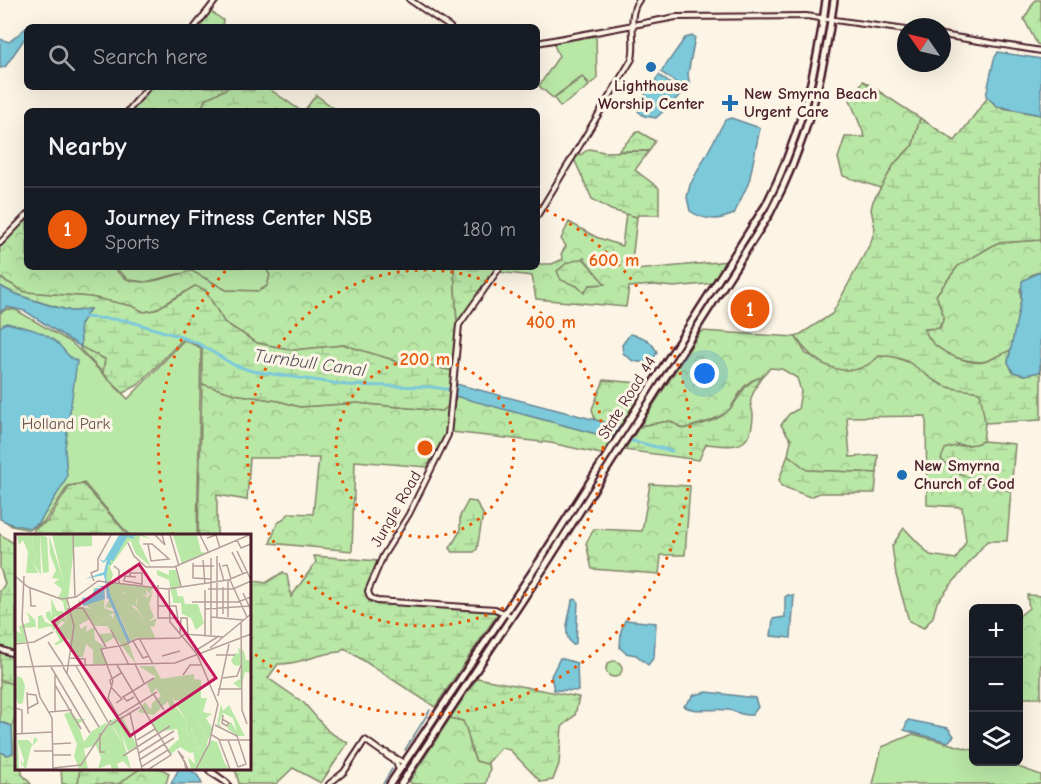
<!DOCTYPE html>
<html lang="en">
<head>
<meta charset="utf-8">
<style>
	:root { --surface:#171b24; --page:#20242c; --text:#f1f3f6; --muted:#9ea1a6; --line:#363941; --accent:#ea580c }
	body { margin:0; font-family:"Comic Neue",sans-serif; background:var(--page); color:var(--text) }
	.controls { position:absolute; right:18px; bottom:18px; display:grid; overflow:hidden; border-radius:9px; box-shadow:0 6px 24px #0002 }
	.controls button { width:54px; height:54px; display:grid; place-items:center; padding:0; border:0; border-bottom:2px solid var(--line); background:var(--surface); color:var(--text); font:30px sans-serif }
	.compass { position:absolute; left:897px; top:18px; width:54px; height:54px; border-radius:50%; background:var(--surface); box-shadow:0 6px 24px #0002; rotate:304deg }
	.you { position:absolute; left:705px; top:374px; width:21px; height:21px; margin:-15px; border:4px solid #fff; border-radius:50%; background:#1a73e8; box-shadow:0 0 0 9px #1a73e833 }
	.badge { display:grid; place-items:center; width:39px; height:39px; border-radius:50%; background:var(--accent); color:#fff; font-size:20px; font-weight:700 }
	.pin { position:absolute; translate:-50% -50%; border:3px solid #fff; box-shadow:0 2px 6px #0006 }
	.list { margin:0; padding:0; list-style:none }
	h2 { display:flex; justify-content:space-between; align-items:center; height:78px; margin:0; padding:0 24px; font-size:26px }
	h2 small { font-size:20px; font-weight:400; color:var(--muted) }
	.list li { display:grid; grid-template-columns:39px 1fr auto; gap:18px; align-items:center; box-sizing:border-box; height:84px; padding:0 24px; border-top:2px solid var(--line) }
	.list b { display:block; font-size:22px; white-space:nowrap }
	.list p { margin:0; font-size:20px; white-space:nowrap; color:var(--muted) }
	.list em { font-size:20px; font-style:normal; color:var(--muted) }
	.icon { flex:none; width:33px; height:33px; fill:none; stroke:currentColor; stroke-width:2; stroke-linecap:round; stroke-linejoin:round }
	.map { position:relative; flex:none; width:1041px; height:784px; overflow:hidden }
	.search { position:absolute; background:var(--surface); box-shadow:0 6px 24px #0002; left:24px; top:24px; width:516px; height:66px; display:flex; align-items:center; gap:15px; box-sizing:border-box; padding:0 21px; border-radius:9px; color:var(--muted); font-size:22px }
	.panel { position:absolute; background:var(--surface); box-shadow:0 6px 24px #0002; left:24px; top:108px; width:516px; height:162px; border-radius:9px }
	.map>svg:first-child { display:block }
	.green { fill:#b9e7a6; stroke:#828368; stroke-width:1.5 }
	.forest { fill:url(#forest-crowns); stroke:#828368; stroke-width:1.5; fill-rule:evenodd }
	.wetland { fill:url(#wetland-marsh); stroke:#828368; stroke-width:1.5 }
	.water { fill:#7bc9da; stroke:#678594; stroke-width:1.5 }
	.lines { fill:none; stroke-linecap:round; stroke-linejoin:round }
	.stream { stroke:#678594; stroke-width:1.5 }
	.canal { stroke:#7bc9da; stroke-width:3 }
	.tertiary-casing { stroke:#4a1f2b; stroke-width:8 }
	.primary-casing { stroke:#4a1f2b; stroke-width:10 }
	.tertiary { stroke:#fcf5e5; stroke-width:4 }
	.primary { stroke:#fcf5e5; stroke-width:5 }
	.ring { fill:none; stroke:#e8590c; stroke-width:3; stroke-dasharray:3 6 }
	.poi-dot { fill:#1f6fb2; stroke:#fcf5e5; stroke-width:2 }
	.labels { text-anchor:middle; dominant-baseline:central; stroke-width:6; stroke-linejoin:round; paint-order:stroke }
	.poi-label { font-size:16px; font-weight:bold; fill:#4a1f2b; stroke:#fcf5e5; text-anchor:start }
	.street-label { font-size:16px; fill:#4a1f2b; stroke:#fcf5e5 }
	.park-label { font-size:16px; fill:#66514a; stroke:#fcf5e5 }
	.water-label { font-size:18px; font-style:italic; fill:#595260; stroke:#fcf5e5 }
	.inset-river { fill:none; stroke:#7bc9da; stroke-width:3 }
	.inset-road { fill:none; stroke:#b59f9b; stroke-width:1.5 }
	.view { fill:#c2185b; fill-opacity:0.15; stroke:#c2185b; stroke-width:3 }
	.inset-edge { fill:none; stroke:#4a1f2b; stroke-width:3 }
	.centre { fill:#e8590c; stroke:#fcf5e5; stroke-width:3 }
	.ring-label { font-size:18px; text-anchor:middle; font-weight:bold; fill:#e8590c; stroke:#fcf5e5; stroke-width:6; stroke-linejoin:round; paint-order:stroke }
</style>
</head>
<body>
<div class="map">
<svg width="1041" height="784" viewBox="0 0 1041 784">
	<defs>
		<pattern id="forest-crowns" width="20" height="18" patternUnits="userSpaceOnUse" patternTransform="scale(1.5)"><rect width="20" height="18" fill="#b9e7a6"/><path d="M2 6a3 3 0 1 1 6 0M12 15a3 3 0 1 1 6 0" fill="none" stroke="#a1c68f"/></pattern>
		<pattern id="wetland-marsh" width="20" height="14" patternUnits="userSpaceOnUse" patternTransform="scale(1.5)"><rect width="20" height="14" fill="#b9e7a6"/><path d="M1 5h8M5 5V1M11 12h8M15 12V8" fill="none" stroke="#a1c68f"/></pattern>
	</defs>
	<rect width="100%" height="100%" fill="#fcf5e5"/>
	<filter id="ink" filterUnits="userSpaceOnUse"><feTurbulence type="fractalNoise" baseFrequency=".0167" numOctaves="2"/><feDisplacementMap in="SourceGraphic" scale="12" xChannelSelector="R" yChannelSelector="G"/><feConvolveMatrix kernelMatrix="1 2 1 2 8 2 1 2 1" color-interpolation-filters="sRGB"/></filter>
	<g filter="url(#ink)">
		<g class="green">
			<path d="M596,36L597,79L590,84L582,76L553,98L539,86L559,56L554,45L556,42Z"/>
			<path d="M583,77L589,86L560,107L554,98Z"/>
			<path d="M114,267H265L270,275L268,286L259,291L226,290L205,278L178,274L146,282L129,280Z"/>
			<path d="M7,309L16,310L72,343L128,399L184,340L201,348L197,535H129L84,483L68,486L45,521L30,530L12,526L0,517V456L8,443L0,435V313Z"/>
			<circle cx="614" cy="669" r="8"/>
			<path d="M913,734L973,750L974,762H1004L1041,775V784H873L882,747Z"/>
		</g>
		<g class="forest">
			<path d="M1035,0H1041V45L1037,44L1024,19Z"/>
			<path d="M210,11L223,20L222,27H197Z"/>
			<path d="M863,81L920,118L913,145L895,163L881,188L843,176L838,158L845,137H865L850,100Z"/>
			<path d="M151,87H230L202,106L201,111H130Z"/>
			<path d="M638,131L655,141L649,151H618Z"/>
			<path d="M626,213L637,217L632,261L636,270L729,261L716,283L674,287L654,285L629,287L626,307L536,299L532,276L498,272L502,267H537V264H552L563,259L561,254L566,246L561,239L569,222L596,237L622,246ZM584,258L604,284L577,286L562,280Z"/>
			<path d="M27,217V267H114C130,295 168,276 192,271L226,290L259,291L267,286L270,275L265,267H454L457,324L452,371L432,366L401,365L390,359L344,345L294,350L257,343L224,322L213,303L195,286L155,310L144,312L132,306L90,297L25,292L0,278V246Z"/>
			<path d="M1041,240V271L1031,275L1020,289L1021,300L1011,350C1003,353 989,362 981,362C960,361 929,352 925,329L940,328L944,317L936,295L958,266L997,243Z"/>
			<path d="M701,331L796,337L806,354L819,359L892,356L918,366L940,384L980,392L986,415L983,441L973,446L956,444L986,486L1011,491L1007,541H987L937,602L933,617L924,628L909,621L896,575L892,546L904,528L930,555L956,559L966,541L962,507L927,505L926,416L847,417L850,457L878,455L877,473L807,470L788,455L791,440L781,425L789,414L798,409L801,391L797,378L782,369L770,368L761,377L751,381L743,388L728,412L710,421L683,429L670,421L640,426Z"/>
			<path d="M80,346L105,359L103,373L80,349Z"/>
			<path d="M604,380L650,384L623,427L595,420L592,409Z"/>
			<path d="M202,384L235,394L279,401L300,407L357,403L441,411L450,405L447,431L427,467L355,461L352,551L270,543L277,524L290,513L313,514L319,458H250L247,500L217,495V535H198Z"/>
			<path d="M457,396L615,439L605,455L551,443L451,432L454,401Z"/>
			<path d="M650,484L690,486L685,555H661L659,574L592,569L586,543L594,529L642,531Z"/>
			<path d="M1027,595L1041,596V698H1019V616L1029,608Z"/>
			<path d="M0,680L16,685V715L12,726L0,722Z"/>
			<path d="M450,718L463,721C470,734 469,748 476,761L487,763L490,768L486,784H413L409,782Z"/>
			<path d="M61,768H80L78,784H62Z"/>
			<path d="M141,768H160L169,773L166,784H118Z"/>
		</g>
		<g class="wetland">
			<path d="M230,87L254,90V87H272L271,90L301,111H201L205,99Z"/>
			<path d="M316,95L338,111H304Z"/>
			<path d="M988,97L997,107L1041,115V240L997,243L958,266L936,295L944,317L939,328L925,329C929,349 967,366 984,362C993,360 1003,353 1011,350L1008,362L1013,372L1025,375L1040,372L1041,360V420L985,423L980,392C967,389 955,391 943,385C918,375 915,355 879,356C851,384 815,367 796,337L832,314L871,242L875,229L871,209L873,201L895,163L913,145L920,118L955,141Z"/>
			<path d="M589,149L604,152L649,151L635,170L659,188V215H638L637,217L611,210L592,199L574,159Z"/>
			<path d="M583,258L605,284L589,285L584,293L577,286L561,280L557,271L567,263Z"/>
			<path d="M454,267H498L457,324Z"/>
			<path d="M0,278L25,292L90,297L132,306L144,312L155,310L195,286L205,290L224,322L257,343L294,350L344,345L390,359L401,365L432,366L452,371L450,405L442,411L357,403L300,407L279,401L235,394L202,384V347L183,339L138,385L123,393L103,373L105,359L81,347L80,324L90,309C84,309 76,312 71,311C49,305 21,298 0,286Z"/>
			<path d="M761,377C758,384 753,392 751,399C749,405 754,411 753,417C751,452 732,446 706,444L699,460L624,450L640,426L670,421L683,429C697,425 717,422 728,411C741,398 742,383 761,377Z"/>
			<path d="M983,441L1015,444L1011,491C986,483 961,480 941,459L945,449C959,443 970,448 983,441Z"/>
			<path d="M788,455L807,470L877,473L875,493H820L810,497L781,486L779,480Z"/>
			<path d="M83,484L128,535H32L35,528L47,522L69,487Z"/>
			<path d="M468,501L476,502L483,514L477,549L474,552H452L450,548L460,531V516Z"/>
			<path d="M0,534L16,545V654L0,647V591L5,584L0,568Z"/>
			<path d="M314,556L378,561L368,587L369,602L499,612L435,707L344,648L340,652C318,653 300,665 278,664L268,678L304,703L329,732L348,743L321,783L293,768L276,784H239L236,772L230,768H249V580L266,583L283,572L287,575L291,597L316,562Z"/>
			<path d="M0,650L16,657V685L0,680Z"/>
			<path d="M477,678L579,697L575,715L562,727L559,764L553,780L541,782L510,750L501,748L487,764L476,761C469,748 470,734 463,721L450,718Z"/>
			<path d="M16,715V768H22V774L31,784H0V752L8,755L13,753L12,726Z"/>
			<path d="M80,768H141L118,784H78Z"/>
		</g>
		<g class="water">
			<path d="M27,27V35L5,67L0,68V39L9,42Z"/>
			<path d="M692,36L695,37L688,74L690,88H684L661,72L685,38Z"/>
			<path d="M998,52L1041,59V115L997,106L986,96L994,59Z"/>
			<path d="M659,75L681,92L680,95L656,118L644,116L638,111L644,107L643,98Z"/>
			<path d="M731,118L760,128L749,182L734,214C718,221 705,221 690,211L687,197L690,185L725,120Z"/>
			<path d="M1041,271L1040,372L1025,375L1013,372L1008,362L1021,300L1022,281Z"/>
			<path d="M0,286C17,297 52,306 71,311C76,312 85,309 90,309L80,324L81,347L25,311L7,307L0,312Z"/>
			<path d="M6,323C23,327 42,330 56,342C64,348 66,357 77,361L65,448L67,476L63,485L39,523L30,528L11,524L0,519V327Z"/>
			<path d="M630,334C644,337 650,339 657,352L651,364L633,361L623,353L622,345Z"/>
			<path d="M456,384L623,427L615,439L455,396Z"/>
			<path d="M788,595L794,596L791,638L771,636L773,619L785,617V597Z"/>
			<path d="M575,599L578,601L576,643L573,645C560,634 571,615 572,600Z"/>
			<path d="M625,620L656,623L654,657L648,665L636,655L626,653L620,648L621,631Z"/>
			<path d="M560,658L577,663L578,691L554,690L551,676Z"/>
			<path d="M707,692L755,698L758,707L752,715C743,716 736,711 728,710C714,708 695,713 684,706L694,695Z"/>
			<path d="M908,720L948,728L954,736L948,742L904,730Z"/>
			<path d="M0,722L12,726L13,753L8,755L0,752Z"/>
			<path d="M179,768C191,767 198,773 202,784H171Z"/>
		</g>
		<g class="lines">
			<g class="stream">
				<path d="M405,750L430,710"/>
				<path d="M383,784L392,769"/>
			</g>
			<g class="canal">
				<path d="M83,317L125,320L175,335L199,344L234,365L252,371L347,385L431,387L460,391"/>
				<path d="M629,440L672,451"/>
			</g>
			<defs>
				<g id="tertiary">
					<path d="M410,0L450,27"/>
					<path d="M195,27L216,0"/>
					<path d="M942,35L1041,51"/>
					<path d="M537,43L676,17L806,16L906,30"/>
					<path d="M128,111L148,87"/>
					<path d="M537,216L632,59C637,39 626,17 639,0"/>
					<path d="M0,243L27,215"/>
					<path d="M500,267L459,325L448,435L409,514L383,556L368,591L370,597L377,601L495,609L511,616"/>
					<path d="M0,649L16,655"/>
					<path d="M385,752L404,763"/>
					<path d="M207,768L228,784"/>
					<path d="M210,772L226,782"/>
					<path d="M329,784L344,772L365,740L396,762L399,770"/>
				</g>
				<g id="primary">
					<path d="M390,784L539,562L766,205C799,140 817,72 826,0"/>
					<path d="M401,784L545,566L770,213C806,145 824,75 834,0"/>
				</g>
			</defs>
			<use href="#tertiary" class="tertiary-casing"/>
			<use href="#primary" class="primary-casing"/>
			<use href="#tertiary" class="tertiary"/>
			<use href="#primary" class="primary"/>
		</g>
	</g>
	<g class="ring">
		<circle cx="425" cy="448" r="89"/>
		<circle cx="425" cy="448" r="178"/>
		<path d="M173 535A267 267 0 0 1 228 268M538 206A267 267 0 1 1 250 650"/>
	</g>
	<g class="poi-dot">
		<circle cx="651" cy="67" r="6"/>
		<path d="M727 94h6v6h6v6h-6v6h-6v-6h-6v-6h6z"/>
		<circle cx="902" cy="475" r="6"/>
	</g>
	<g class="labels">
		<g class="poi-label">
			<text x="651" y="86" text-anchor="middle">Lighthouse<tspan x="651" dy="18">Worship Center</tspan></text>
			<text x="744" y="94">New Smyrna Beach<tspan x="744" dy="18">Urgent Care</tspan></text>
			<text x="914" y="466">New Smyrna<tspan x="914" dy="18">Church of God</tspan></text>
		</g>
		<g class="street-label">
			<text transform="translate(627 398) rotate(-58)">State Road 44</text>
			<text transform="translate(396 509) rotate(-60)">Jungle Road</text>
		</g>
		<g class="park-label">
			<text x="66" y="424">Holland Park</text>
		</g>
		<g class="water-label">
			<text transform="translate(310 363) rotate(8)">Turnbull Canal</text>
		</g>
	</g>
	<g transform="translate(15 534)">
		<rect width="236" height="236" fill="#fcf5e5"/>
		<path d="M18,1L17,15L21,23L18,29L23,39H11L13,18L8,6L4,11L2,2ZM25,1L32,3L34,38L28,39ZM37,1H77V12L59,13L55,48L49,50ZM158,1H182L186,18L193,19L167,30ZM76,50L79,54H90L89,74L100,78L79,92L74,84L77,75L67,70V64H76L79,55ZM107,58L118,63L121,67L116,72L122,76L111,80L102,65ZM107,182L122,212L113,217L105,195L99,193L102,199L94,187ZM184,189L193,206L191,215L181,207L176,193Z" fill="#b9e7a6"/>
		<path d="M142,36L154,41V36H161L166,52L161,53L163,64L157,63L154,46L142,41ZM94,48L138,54L134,60L131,55L132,62L128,60L121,65V73L116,71L120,66L109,58L103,63L111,80L122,76L131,90L128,100L116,107L93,55ZM36,64L42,77H48L52,89L43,97L51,106L42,111L39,110L45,106L40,97L50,89L41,82L37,86ZM12,78L20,86L21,93L8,94L12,108L0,109V96L6,100L4,92L15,88ZM96,81L114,110L121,130L100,103L89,110L84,100L97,99L92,92H79ZM223,114L229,117L231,126H235V139L230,138L226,155L218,149L225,145L226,131L220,132L216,127L220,119L224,120ZM124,132H139L151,154L153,167L139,181L123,178L130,168L136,176L137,169L146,162L141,154L137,161L132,150L141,143ZM165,155L174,162L184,189L176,194L181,207L192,215L196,206L202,208L210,230L193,222L196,233L190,230L192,235H176L173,223L180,230L178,214L187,215L171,199L172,187L161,171L171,165L160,167L155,160L156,156ZM206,170L208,177L214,171L230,202H222L212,194L216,188L222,198L218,184L208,179L204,190L209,193L202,191ZM95,189L107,208L105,213L93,209L88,199ZM3,200V206H13L18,211L19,203L23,206L16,213L11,235L6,230V225L8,231L9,226L3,208L4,235H0Z" fill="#b9e7a6"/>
		<path d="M18,1H25L26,41L18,29L21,23L17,15ZM34,1L49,49L55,48L52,75L60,74L65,65L66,73L77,75L75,85L64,91L66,95L72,91L71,98L79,93L80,106L90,113L86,114L93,130H78V116L71,110L68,123H62L61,119L55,118L54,106L42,98L52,88L48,68L43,64L47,55L39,49L44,45L37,44L41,36L35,20ZM105,1L107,3L105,4L107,5L108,1H129L136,5L125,2L124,8L136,33L121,20L115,6L95,33L98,41L93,54L100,69L107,73L105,84L116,107L111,109L98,85L100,75L90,73L96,63L93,55L91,44L92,24ZM138,56L134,71L139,83L132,88L142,84L139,93L135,92L141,105L122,104L131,90L121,73L122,64L128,60L132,64ZM168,62L170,70H183L189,89L181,96L176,84L167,80L166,69H158V63ZM35,77L38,86L48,85L39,97L36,92L23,95V82L27,81L30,88L38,91L31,83V78ZM179,140V145L186,146V164H192L188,178L197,180L191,184L198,195L193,206L175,171L174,162L165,155L156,156L160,172L172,187L171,199L187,215L179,214L181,218L175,219L165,213L156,220L153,215L164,205L162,195L142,198L136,189L156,177L145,145ZM2,142L7,144L10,152L8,169L3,170L1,163ZM55,178L62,185H71L63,190L69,208L77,197L92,188L88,199L91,205L105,213L107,208L99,193L104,191L116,235L108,227L102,230L104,235H97L95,230L83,235L86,224L81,211L69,215L73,235H64L59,222L62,210L49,180ZM192,222L205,224L215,235H192L190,230H185L188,226L196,233Z" fill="#b9e7a6"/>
		<path d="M104,1H124L118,2L120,5L112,3L98,27L95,26L96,31L93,30L91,44L96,63L92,65L91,54L81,52H91L89,41L70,45L89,38L92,25L89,29L84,25L89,27ZM81,54L89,55L90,65L68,72L67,64L75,63Z" fill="#7bc9da"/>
		<path class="inset-river" d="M94,62L114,108"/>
		<path class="inset-road" d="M58,1L60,64M140,1L150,11L147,1M155,1L164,32M185,1L194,19M192,4L201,1L205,14M222,6L226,14L236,10M113,9L119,22L131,33H159L234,1L236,4M128,10H137L154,25L136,27L133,10M222,17L236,46M217,18L228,40M202,22V83M188,26L190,51M178,29V44L196,45M204,29L209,47M99,32L104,36V49M178,32H199M207,32L212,31L216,45M161,33L166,52M0,42L13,53L46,65L61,63L83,47L152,55L213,46L232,38M9,42L7,86L25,163L37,184L38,235M115,42V39H127V50L109,47L110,42L121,43M213,46V83M215,46L232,83M79,47L76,39L83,36V25L96,1M143,51V84H162M15,54L16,72H21M154,55L155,88L182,120L203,170L194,210L181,235M193,55H218L236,47M190,56V101M228,59L236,76M52,65L59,92L52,139M177,68H223L236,63M143,72H161L163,85M52,75L68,74L91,113M190,75L236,72M208,80V53M196,83L228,86M226,88L227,176L232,190M96,96L114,131M165,99L166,84H172L173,100M196,101V24M124,104L138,130M118,107L128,124L134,122M33,108L48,131M0,110L19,108L38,98M195,114L236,80M180,117L204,102M201,121H220M147,122L165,117M55,124L70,125V131M120,130L129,149M102,131L156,221L134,235M61,132L93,188M0,133L160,129L236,100M36,133L75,199M48,133L84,193M168,141L175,131H187M208,144L222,142L226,131M40,151L66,195M96,151L95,146L106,139M96,153L107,165L101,169M203,155H226M12,158L13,180M142,158L103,182L93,164L98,147L86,115L109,111L122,105L164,104L170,100L208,103M12,160L21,161L23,169L12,175M139,161L149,176M203,162L214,110M119,163L112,167L108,163L139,144M0,174L7,176V199M34,178L57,176M40,178V141M115,179L127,235M207,185L214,189L212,192L207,189L208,181M95,191L125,173M200,191L222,202L231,230L223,233M85,199V218H90M0,200L37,198M197,201L205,206H236M122,206L140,195M204,206L215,235M213,206L223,233M38,210L56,209M19,217H38M124,219L159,197M38,221H56M108,222L155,192M124,226L159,204M169,227L163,217L169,224M126,233L153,216M38,234L66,231L96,186M171,235L169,226L173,235"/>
		<path class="view" d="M124,30L201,144L115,202L38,88Z"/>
		<rect width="236" height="236" class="inset-edge"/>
	</g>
	<circle cx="425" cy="448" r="9" class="centre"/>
	<g class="ring-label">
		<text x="614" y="266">600 m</text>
		<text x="551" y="328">400 m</text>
		<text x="425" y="365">200 m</text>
	</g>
</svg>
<div class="controls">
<button>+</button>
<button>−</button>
<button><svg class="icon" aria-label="layers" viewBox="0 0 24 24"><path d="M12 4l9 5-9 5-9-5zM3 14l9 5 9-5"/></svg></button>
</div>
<svg class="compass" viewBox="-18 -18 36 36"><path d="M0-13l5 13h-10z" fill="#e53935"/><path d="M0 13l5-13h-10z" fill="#9ea1a6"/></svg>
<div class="you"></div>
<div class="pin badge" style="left:750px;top:309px">1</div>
<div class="search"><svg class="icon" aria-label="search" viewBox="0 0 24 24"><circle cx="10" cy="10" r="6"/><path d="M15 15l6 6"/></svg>Search here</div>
<section class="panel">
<h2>Nearby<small></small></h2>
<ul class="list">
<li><span class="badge">1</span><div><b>Journey Fitness Center NSB</b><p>Sports</p></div><em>180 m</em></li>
</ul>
</section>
</div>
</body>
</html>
